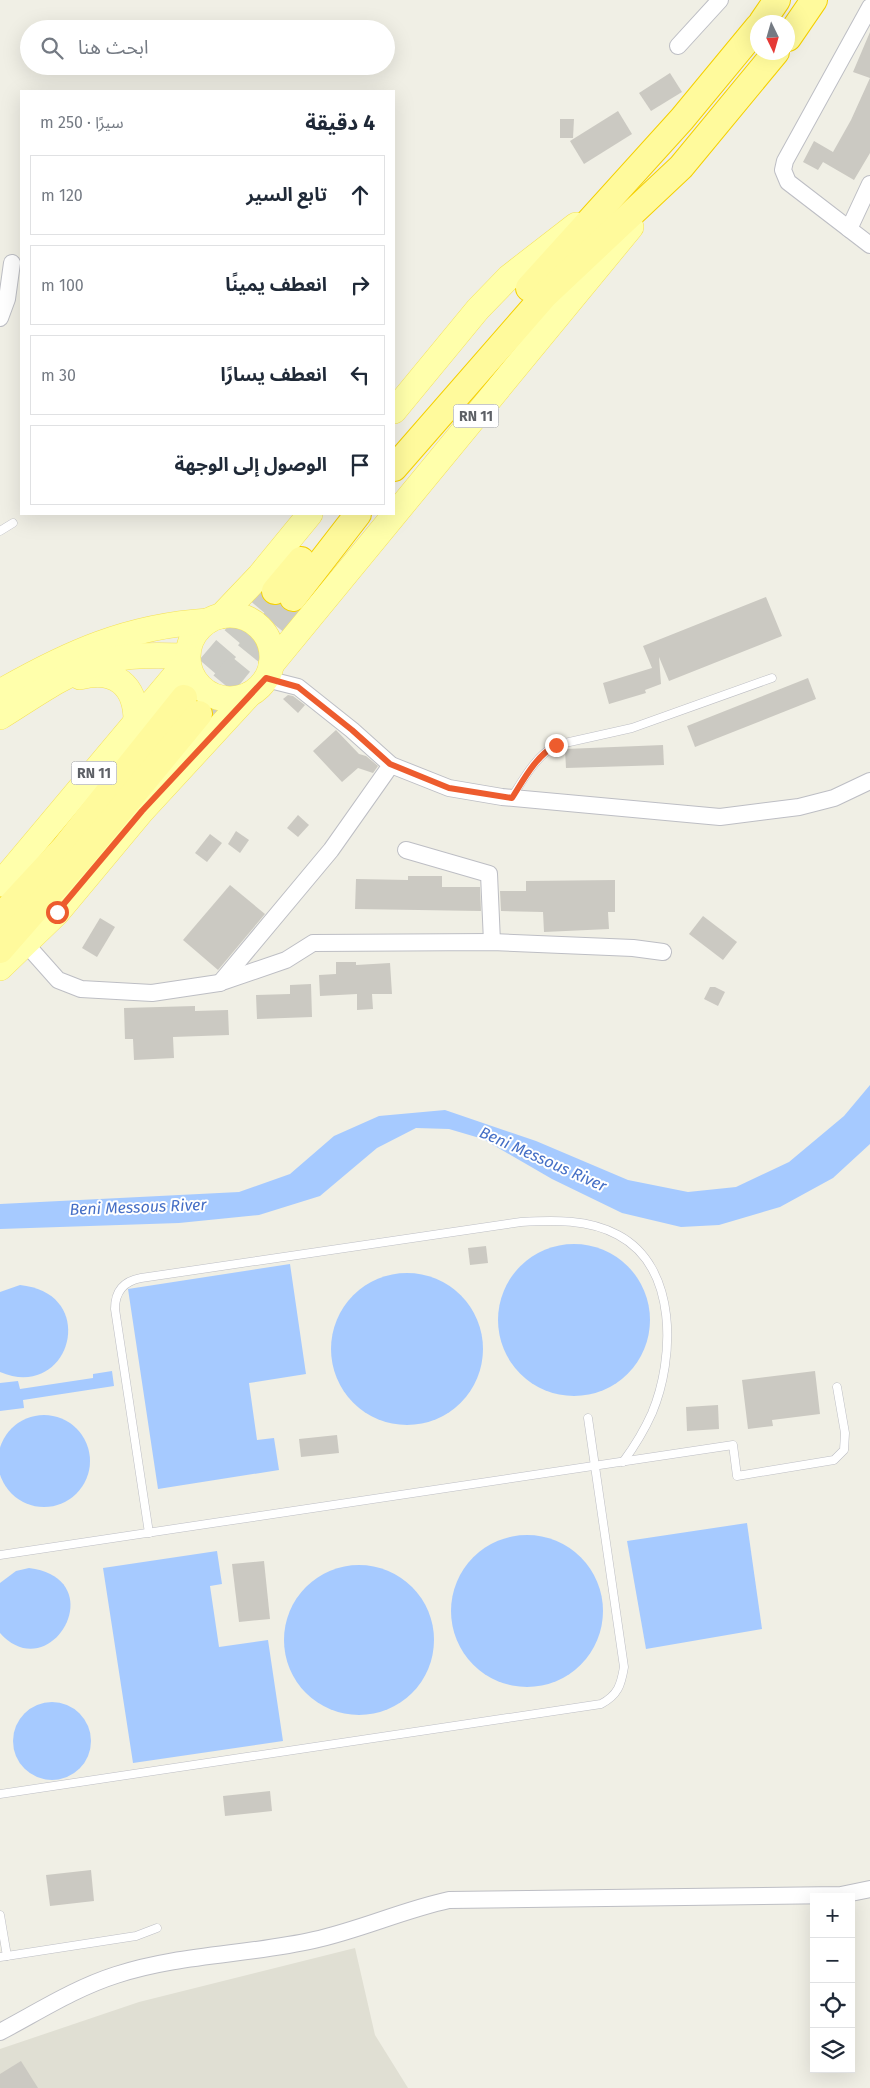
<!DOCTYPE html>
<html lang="ar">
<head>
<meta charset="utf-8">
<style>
	:root { --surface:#fff; --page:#f6f6f7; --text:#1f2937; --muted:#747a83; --line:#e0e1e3 }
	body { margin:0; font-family:"Fira Sans","Noto Sans Arabic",sans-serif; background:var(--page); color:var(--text); direction:rtl }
	.controls { position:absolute; right:15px; bottom:15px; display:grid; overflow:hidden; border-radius:0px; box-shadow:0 5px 20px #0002 }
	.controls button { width:45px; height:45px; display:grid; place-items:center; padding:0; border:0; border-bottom:1px solid var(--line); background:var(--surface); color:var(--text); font:25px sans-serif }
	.compass { position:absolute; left:750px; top:15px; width:45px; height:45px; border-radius:50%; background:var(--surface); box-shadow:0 5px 20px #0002; rotate:175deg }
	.stop { position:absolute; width:15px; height:15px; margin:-11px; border:4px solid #ed5c2e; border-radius:50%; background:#fff }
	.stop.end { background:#ed5c2e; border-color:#fff; box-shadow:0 1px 5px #0008 }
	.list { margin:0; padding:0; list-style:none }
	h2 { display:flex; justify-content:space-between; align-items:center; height:65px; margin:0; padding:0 20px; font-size:21px }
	h2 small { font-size:16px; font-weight:400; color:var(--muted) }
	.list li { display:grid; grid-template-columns:32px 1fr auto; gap:15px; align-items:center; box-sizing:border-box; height:80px; margin:0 10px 10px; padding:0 10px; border:1px solid var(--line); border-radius:0px }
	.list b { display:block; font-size:19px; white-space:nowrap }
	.list em { font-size:16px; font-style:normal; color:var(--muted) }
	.icon { flex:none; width:28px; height:28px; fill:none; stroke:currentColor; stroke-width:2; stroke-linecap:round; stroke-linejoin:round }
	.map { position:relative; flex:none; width:870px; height:2088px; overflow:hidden; direction:ltr }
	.search { position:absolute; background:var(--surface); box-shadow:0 5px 20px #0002; left:20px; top:20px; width:375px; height:55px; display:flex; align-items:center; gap:12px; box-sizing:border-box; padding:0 18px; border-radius:28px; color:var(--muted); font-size:19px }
	.panel { position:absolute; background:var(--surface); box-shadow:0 5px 20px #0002; left:20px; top:90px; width:375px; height:425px; border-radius:0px; direction:rtl }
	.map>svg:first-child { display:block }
	.education { fill:#e0dfd3 }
	.water { fill:#a6caff }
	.building { fill:#cbc9c2 }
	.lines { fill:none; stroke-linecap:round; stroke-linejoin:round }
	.trunk-tunnel { stroke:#cbcbc5; stroke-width:26; stroke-dasharray:26 13; stroke-linecap:butt }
	.service-casing { stroke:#bdbec4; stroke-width:9 }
	.minor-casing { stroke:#bdbec4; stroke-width:18 }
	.primary-casing { stroke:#f5e25a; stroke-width:26 }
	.trunk-casing { stroke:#f5d000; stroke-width:28 }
	.service { stroke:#fff; stroke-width:8 }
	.minor { stroke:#fff; stroke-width:16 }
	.primary { stroke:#ffffab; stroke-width:25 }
	.trunk { stroke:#fffa9c; stroke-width:26 }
	.route { stroke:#ed5c2e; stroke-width:6 }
	.labels { text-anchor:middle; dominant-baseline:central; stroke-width:4; stroke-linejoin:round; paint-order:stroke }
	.shield { fill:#fff; stroke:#8e9094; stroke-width:1 }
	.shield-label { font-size:14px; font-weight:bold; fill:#5d6066 }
	.water-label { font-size:16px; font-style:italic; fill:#456fc6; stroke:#fff }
</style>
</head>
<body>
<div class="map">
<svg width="870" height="2088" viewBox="0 0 870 2088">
	<rect width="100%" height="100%" fill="#f0efe5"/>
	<path class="education" d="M355,1948L375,2035L408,2088H0V2049L139,2002Z"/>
	<g class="water">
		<path d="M870,1085V1144L833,1178L780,1207L719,1225L681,1227L622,1213L552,1179L483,1139L449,1129L416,1128L377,1148L320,1196L259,1215L179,1223L0,1229V1204L239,1192L290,1174L334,1136L379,1116L445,1110L536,1141L628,1180L688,1192L736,1187L789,1162L844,1116Z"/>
		<circle cx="574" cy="1320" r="76"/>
		<path d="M290,1264L306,1374L249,1383L257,1440L274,1438L279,1470L158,1489L128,1289Z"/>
		<circle cx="407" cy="1349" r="76"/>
		<path d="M20,1285C101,1293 70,1402 0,1372V1292Z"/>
		<path d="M112,1371L114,1386L23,1400L24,1408L0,1411V1383L18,1381L20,1389L93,1378V1374Z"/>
		<circle cx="44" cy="1461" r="46"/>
		<path d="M747,1523L762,1629L646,1649L627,1541Z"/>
		<circle cx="527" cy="1611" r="76"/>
		<path d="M217,1551L222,1584L210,1586L219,1647L268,1640L283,1741L133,1763L103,1568Z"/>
		<circle cx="359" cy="1640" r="75"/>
		<path d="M29,1568C114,1579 50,1689 0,1633V1583L16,1571Z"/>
		<circle cx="52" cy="1741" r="39"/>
	</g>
	<g class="building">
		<path d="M870,32V153L854,180L823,162L818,170L803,162L814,141L833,152L851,120L870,78L853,72Z"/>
		<path d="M670,73L682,92L651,111L639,93Z"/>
		<path d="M618,111L632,134L584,164L570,141Z"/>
		<path d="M560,119H574L573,138H560Z"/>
		<path d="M766,597L782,636L669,681L659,657L661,684L645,690L646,693L609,704L603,683L652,668L643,646Z"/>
		<path d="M808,678L816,699L695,747L687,726Z"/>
		<path d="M288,695L293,696L305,705L298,713L283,699Z"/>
		<path d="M336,730L359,754L366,756L378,766L373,773L358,768L342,782L313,751Z"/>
		<path d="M663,745L664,765L566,768L565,749Z"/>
		<path d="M298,815L309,825L298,837L287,828Z"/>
		<path d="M236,831L249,840L240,853L228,844Z"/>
		<path d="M210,834L222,843L207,862L195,853Z"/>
		<path d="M408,876H442V887H480L481,911L355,909L356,879L408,880Z"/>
		<path d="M615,880V912H608L609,929L544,932L543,912L501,911L500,891H526V881Z"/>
		<path d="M230,885L265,914L218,970L183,940Z"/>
		<path d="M703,916L737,942L723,960L689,934Z"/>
		<path d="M100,918L115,927L97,957L82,948Z"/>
		<path d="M336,962H356V965L390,963L392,994H372L373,1009L357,1010V994L320,996L319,975L336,974Z"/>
		<path d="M311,984L312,1017L257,1019L256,995L290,994V985Z"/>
		<path d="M710,987H715L725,992L718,1006L704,999Z"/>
		<path d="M195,1006V1011L228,1010L229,1035L173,1037L174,1058L134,1060L133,1039H125L124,1008Z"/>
		<path d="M486,1246L488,1263L470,1265L468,1248Z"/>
		<path d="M815,1371L820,1414L772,1420L773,1426L748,1429L742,1380Z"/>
		<path d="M718,1405L719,1429L687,1431L686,1407Z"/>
		<path d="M337,1435L339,1453L301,1457L299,1439Z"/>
		<path d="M264,1561L270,1619L239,1622L232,1564Z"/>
		<path d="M270,1791L272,1811L225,1816L223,1796Z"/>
		<path d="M91,1870L94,1901L50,1906L46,1875Z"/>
		<path d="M21,2061L38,2088H0V2074Z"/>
	</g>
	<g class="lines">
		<g class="trunk-tunnel">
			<path d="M184,698L275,591"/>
			<path d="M199,714L293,598"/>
		</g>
		<defs>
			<g id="service">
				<path d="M0,531L13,523"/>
				<path d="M512,797C524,778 536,756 556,745L632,728L772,678"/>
				<path d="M149,1533L115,1309C115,1291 124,1281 141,1278L521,1222C553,1220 589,1219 618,1235C678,1267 675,1358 652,1413C644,1431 634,1447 623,1462"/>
				<path d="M0,1555L733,1445L737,1476L834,1460L844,1450L845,1433L837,1387"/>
				<path d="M0,1794L601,1704C618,1695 621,1685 624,1667L588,1418"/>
				<path d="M0,1915L7,1956"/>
				<path d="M0,1957L136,1936L157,1928"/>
			</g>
			<g id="minor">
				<path d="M870,7L785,161L783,170L788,182L870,245"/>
				<path d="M678,46L720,0"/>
				<path d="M849,229L870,184"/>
				<path d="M0,318L7,299L12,263"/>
				<path d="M266,679L298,687L352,730L391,765L449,788L502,797L720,817L799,807L834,798L870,781"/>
				<path d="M406,850L489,874L492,942"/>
				<path d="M26,944L58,980L81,989L152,993L219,983L286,960L313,943L492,942L633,948L663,952"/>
				<path d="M220,983L331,850L391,765"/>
				<path d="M0,2032C38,2012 75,1988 116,1975C180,1954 249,1955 314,1940C360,1930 403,1910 449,1900L841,1895L870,1889"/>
			</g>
			<g id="primary">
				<path d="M394,411L478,309L509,277L576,225"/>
				<circle cx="230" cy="657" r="42"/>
				<path d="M221,616L260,575L310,514"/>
				<path d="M271,665L631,227"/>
				<path d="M80,677C115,668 136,685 136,721"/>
				<path d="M0,692C68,653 128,626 208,621"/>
				<path d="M0,717C31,698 63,674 98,663C127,654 158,655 187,656"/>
				<path d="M0,884L187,661"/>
				<path d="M0,968L57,913L142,811L249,695"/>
			</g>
			<g id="trunk">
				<path d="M762,22L777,0"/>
				<path d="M788,38L814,0"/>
				<path d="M529,288L682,119L758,27"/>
				<path d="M394,468L545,295L681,167L776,52"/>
				<path d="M275,591L301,560"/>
				<path d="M293,598L358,514"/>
				<path d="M0,917L64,848L184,698"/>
				<path d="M0,950L83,855L199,714"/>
			</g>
		</defs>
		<use href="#service" class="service-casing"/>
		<use href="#minor" class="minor-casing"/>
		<use href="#primary" class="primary-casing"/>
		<use href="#trunk" class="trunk-casing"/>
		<use href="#service" class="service"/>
		<use href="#minor" class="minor"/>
		<use href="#primary" class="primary"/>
		<use href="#trunk" class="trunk"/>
	</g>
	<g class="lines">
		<path class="route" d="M57,912L142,811L266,678L298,687L352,730L390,764L449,788L512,798C524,779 536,756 556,745"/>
	</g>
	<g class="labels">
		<g class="shield">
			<rect x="453.5" y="404.5" width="45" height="23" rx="4"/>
			<rect x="71.5" y="761.5" width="45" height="23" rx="4"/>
		</g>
		<g class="shield-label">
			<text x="476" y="416">RN 11</text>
			<text x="94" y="773">RN 11</text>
		</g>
		<g class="water-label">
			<text transform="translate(543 1159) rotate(24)">Beni Messous River</text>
			<text transform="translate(138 1207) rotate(-2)">Beni Messous River</text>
		</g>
	</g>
</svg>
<div class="controls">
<button>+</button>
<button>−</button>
<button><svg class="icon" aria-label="locate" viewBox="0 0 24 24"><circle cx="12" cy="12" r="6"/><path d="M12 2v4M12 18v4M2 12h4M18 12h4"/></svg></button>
<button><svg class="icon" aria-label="layers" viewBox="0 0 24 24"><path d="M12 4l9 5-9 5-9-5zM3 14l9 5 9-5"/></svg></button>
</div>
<svg class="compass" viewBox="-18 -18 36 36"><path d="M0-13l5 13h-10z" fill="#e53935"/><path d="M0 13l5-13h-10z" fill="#747a83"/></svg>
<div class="stop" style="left:57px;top:912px"></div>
<div class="stop end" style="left:556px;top:745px"></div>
<div class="search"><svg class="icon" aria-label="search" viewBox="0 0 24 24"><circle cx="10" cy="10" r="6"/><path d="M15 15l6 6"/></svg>ابحث هنا</div>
<section class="panel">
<h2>4 دقيقة<small>سيرًا · 250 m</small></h2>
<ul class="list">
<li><svg class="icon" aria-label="ahead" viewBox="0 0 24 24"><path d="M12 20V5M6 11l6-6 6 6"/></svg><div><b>تابع السير</b></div><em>120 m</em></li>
<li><svg class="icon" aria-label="right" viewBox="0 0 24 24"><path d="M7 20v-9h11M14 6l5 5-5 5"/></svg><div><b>انعطف يمينًا</b></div><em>100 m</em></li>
<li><svg class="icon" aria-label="left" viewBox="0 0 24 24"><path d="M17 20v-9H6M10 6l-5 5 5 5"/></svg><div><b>انعطف يسارًا</b></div><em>30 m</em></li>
<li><svg class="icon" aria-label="arrive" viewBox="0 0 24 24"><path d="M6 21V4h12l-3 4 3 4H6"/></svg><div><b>الوصول إلى الوجهة</b></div></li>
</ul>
</section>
</div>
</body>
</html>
